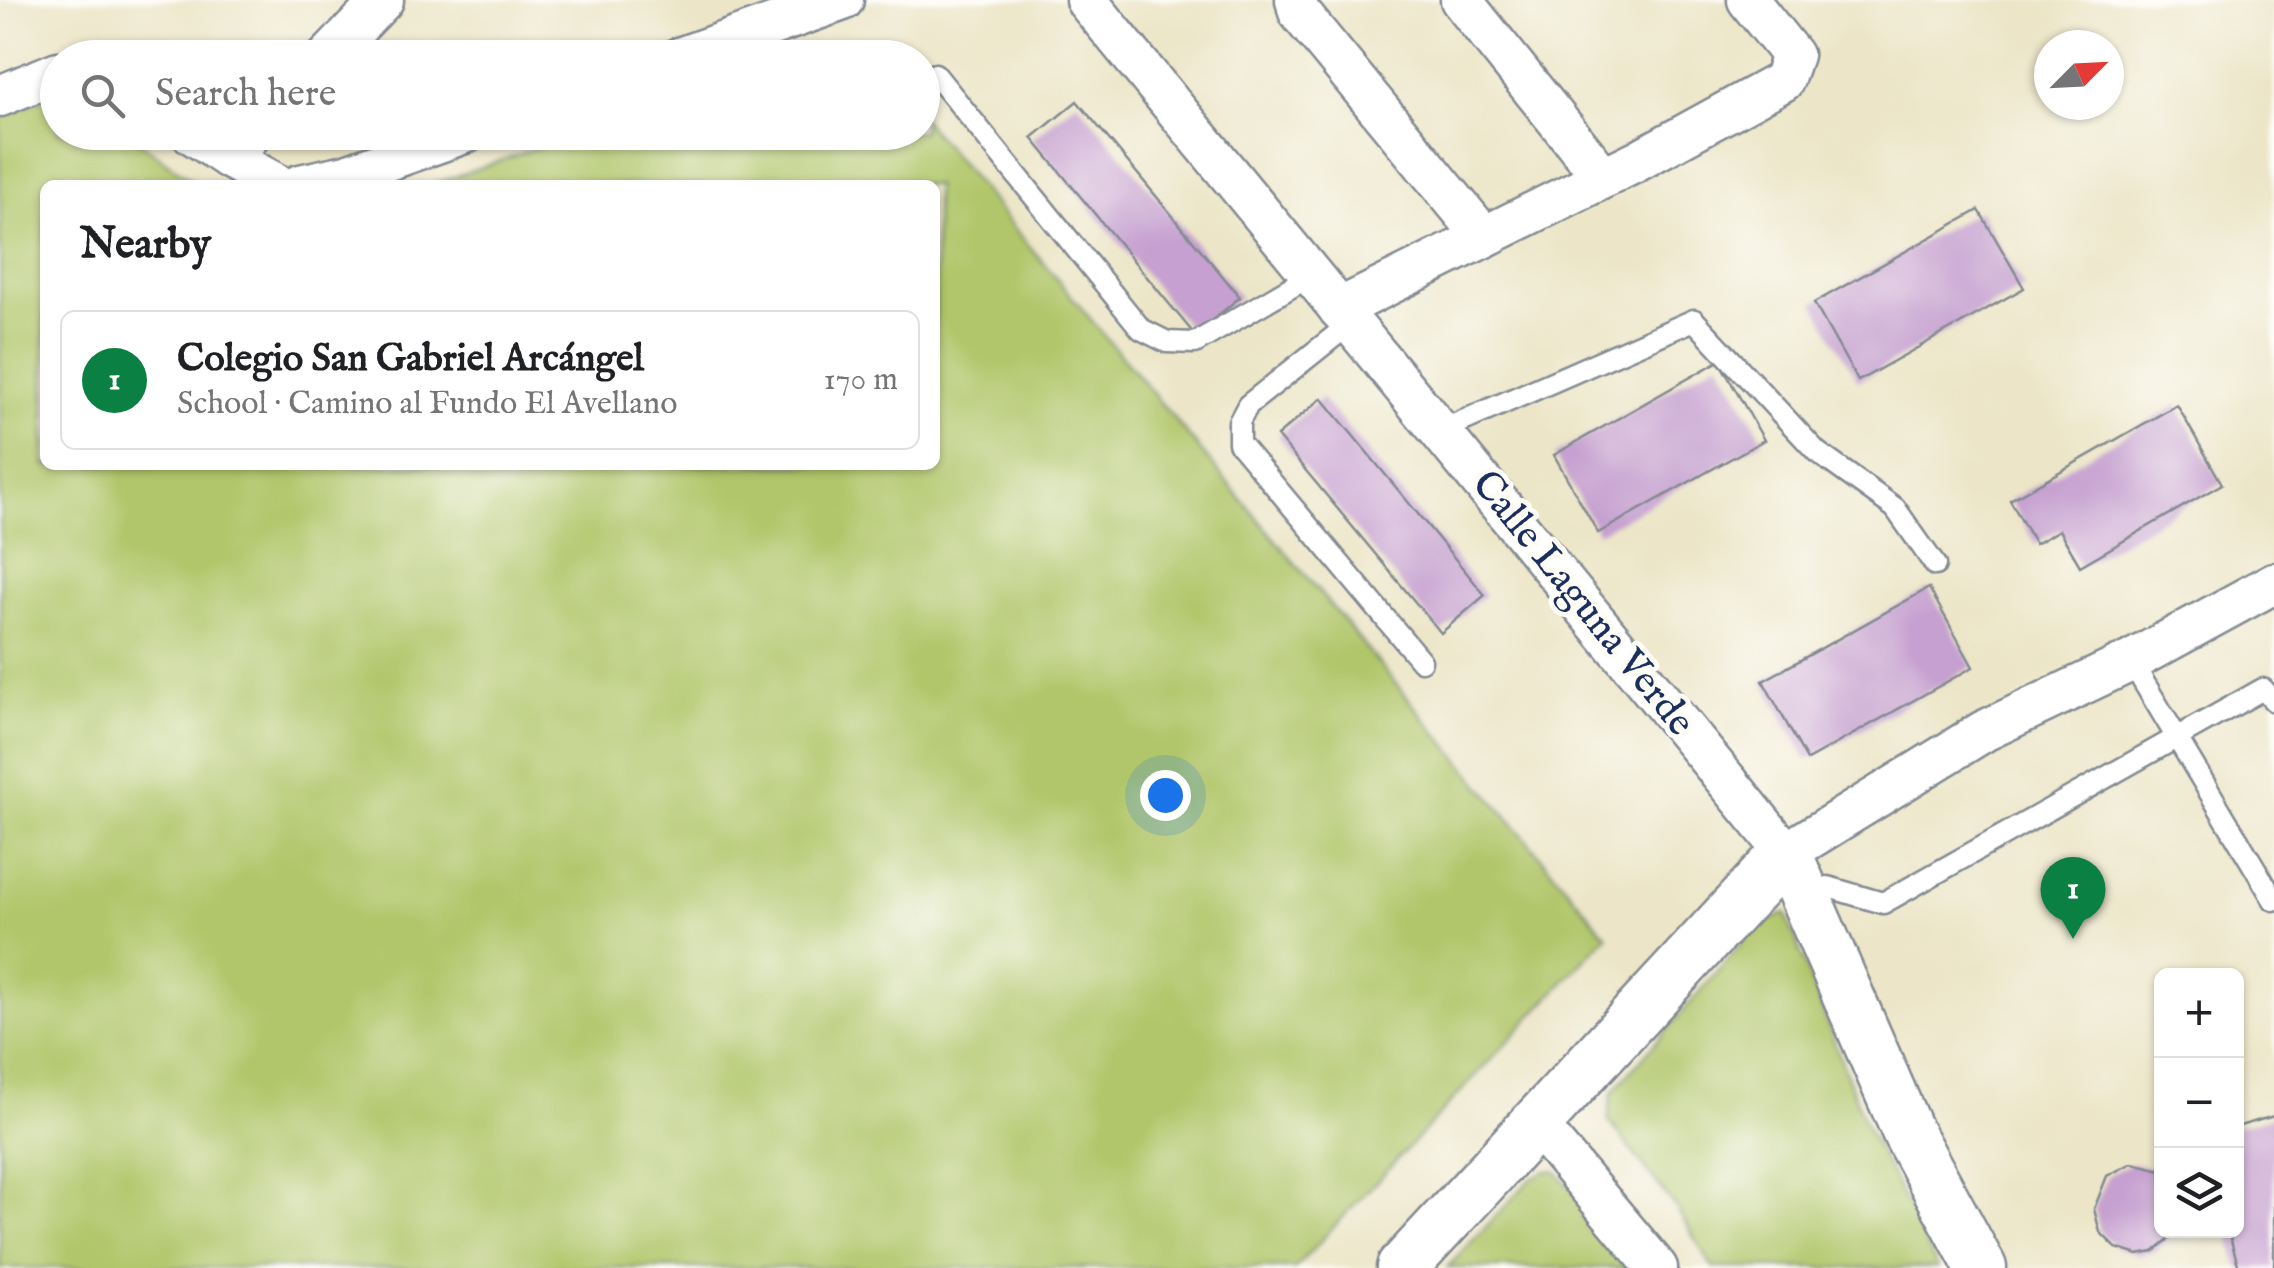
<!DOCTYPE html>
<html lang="en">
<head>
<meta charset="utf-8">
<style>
	:root { --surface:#fff; --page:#f2f2f2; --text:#202124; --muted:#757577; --line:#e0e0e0; --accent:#0b8043 }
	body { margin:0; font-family:"IM FELL English",serif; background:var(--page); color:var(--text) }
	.controls { position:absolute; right:30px; bottom:30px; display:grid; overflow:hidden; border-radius:15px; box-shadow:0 2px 8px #0004 }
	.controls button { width:90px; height:90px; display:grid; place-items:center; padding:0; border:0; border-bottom:2px solid var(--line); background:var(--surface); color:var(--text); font:50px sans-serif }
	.compass { position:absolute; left:2034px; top:30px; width:90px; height:90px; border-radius:50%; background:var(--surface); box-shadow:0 2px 8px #0004; rotate:66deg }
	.you { position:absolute; left:1165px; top:795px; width:35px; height:35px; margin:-25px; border:8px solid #fff; border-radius:50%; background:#1a73e8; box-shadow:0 0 0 15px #1a73e833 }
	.badge { display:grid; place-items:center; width:65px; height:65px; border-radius:50%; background:var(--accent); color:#fff; font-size:32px; font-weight:700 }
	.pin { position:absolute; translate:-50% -82px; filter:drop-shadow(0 2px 5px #0008) }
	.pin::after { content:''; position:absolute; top:52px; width:35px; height:30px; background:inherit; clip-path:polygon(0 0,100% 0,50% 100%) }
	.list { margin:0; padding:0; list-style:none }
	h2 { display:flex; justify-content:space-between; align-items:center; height:130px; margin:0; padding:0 40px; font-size:42px }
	h2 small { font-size:32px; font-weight:400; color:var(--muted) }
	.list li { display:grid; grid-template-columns:65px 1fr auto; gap:30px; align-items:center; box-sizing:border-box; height:140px; margin:0 20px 20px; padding:0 20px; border:2px solid var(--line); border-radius:15px }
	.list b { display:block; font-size:38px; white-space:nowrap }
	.list p { margin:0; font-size:32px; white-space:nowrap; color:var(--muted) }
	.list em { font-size:32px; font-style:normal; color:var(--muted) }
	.icon { flex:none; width:55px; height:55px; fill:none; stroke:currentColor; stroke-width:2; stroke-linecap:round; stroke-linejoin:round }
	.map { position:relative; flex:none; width:2274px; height:1268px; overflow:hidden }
	.search { position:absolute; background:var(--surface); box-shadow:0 2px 8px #0004; left:40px; top:40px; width:900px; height:110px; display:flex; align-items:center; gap:25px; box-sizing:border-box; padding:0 35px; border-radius:55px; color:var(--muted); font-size:38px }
	.panel { position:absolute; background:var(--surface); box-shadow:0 2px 8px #0004; left:40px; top:180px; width:900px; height:290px; border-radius:15px }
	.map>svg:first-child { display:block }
	.green { fill:#b1c66a; stroke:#667a64; stroke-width:2.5 }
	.building { fill:#c6a0d0 }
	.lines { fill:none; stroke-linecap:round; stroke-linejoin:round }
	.service-casing { stroke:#848a92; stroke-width:25 }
	.minor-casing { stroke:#848a92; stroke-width:45 }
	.tertiary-casing { stroke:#848a92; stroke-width:55 }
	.service { stroke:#fff; stroke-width:20 }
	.minor { stroke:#fff; stroke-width:40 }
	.tertiary { stroke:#fff; stroke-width:50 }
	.labels { text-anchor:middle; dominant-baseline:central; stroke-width:10; stroke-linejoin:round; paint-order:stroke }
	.street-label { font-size:40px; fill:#1b2f5e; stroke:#fdfcf7 }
</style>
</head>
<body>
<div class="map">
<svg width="2274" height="1268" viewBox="0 0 2274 1268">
	<rect width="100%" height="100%" fill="#fdfcf7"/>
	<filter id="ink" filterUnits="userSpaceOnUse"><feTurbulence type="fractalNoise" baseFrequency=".01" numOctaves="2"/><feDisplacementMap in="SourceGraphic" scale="20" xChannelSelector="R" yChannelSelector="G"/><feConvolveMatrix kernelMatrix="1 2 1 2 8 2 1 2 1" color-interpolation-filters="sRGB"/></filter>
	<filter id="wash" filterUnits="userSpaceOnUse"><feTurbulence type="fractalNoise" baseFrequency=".0048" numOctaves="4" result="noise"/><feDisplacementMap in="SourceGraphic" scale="40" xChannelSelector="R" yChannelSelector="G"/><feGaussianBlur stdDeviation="2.25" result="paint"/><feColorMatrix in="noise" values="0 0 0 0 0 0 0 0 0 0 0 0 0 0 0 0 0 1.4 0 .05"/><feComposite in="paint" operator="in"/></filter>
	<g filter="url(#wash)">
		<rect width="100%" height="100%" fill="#ece5c7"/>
		<g class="green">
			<path d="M44,98L57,101L58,132L128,133L197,185H45V465H935V185H431L579,133L922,132L923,119L1607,936L1295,1268H0V117Z"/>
			<path d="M1786,913L1864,1121L1938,1268H1713L1678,1211L1608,1120L1612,1093L1757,926Z"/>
			<path d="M1545,1171L1557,1172L1627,1255L1625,1268H1447L1532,1178Z"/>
		</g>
		<g id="blocks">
			<g class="building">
				<path d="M1077,101L1240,297L1195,335L1032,138Z"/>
				<path d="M1979,210L2024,288L1858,381L1814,303Z"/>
				<path d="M1719,361L1764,440L1598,533L1554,455Z"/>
				<path d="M1322,398L1485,595L1441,633L1277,436Z"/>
				<path d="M2177,405L2222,484L2080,566L2059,530L2035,544L2010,500Z"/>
				<path d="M1929,588L1973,667L1807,760L1763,681Z"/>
				<path d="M2274,1116V1268H2239L2228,1230H2236V1127Z"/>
				<path d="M2132,1163L2162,1170V1230H2179L2154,1252L2138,1255L2116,1248L2100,1232L2094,1209L2107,1176Z"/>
			</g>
		</g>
	</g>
	<g filter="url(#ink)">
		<use href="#blocks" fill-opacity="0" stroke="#848a92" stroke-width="2.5"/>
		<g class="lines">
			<defs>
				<g id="service">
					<path d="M935,74L1141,329L1167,342L1195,343L1312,275"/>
					<path d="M1351,323L1248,405L1239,422V443L1421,661"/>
					<path d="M1440,431L1694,320L1817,452L1895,508L1935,565"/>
					<path d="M2131,661L2274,900"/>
					<path d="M1808,898L1828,887L1883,903L2263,689L2274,701"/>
				</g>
				<g id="minor">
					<path d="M1086,0L1786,853L1984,731L2131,661L2274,583"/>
					<path d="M1296,0L1299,12L1484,237"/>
					<path d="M1461,0L1603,177"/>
					<path d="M327,58L383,0"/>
					<path d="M679,58L843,0"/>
					<path d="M0,96L58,72"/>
					<path d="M190,132L229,158L253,132"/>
					<path d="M229,158L278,185"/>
					<path d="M300,185L346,175L467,132"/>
					<path d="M1339,309L1637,161L1783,81L1792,55L1748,0"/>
					<path d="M1534,1121L1657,1268"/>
				</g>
				<path id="tertiary" d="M1402,1268L1786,853L1908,1133L1981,1268"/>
			</defs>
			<use href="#service" class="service-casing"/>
			<use href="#minor" class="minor-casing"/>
			<use href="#tertiary" class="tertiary-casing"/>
			<use href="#service" class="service"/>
			<use href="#minor" class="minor"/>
			<use href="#tertiary" class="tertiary"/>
		</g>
	</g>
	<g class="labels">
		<g class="street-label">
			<text transform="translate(1582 604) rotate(51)">Calle Laguna Verde</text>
		</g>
	</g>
</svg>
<div class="controls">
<button>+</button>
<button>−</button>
<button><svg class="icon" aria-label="layers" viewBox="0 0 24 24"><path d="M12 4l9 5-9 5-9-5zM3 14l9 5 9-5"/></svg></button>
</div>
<svg class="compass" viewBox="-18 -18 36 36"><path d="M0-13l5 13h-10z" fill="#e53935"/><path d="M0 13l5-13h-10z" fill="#757577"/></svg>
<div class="you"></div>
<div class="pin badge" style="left:2073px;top:939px">1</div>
<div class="search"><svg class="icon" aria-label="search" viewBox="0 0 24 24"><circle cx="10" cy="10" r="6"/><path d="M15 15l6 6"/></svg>Search here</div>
<section class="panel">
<h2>Nearby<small></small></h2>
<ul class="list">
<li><span class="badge">1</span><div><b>Colegio San Gabriel Arcángel</b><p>School · Camino al Fundo El Avellano</p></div><em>170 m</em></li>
</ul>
</section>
</div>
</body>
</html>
